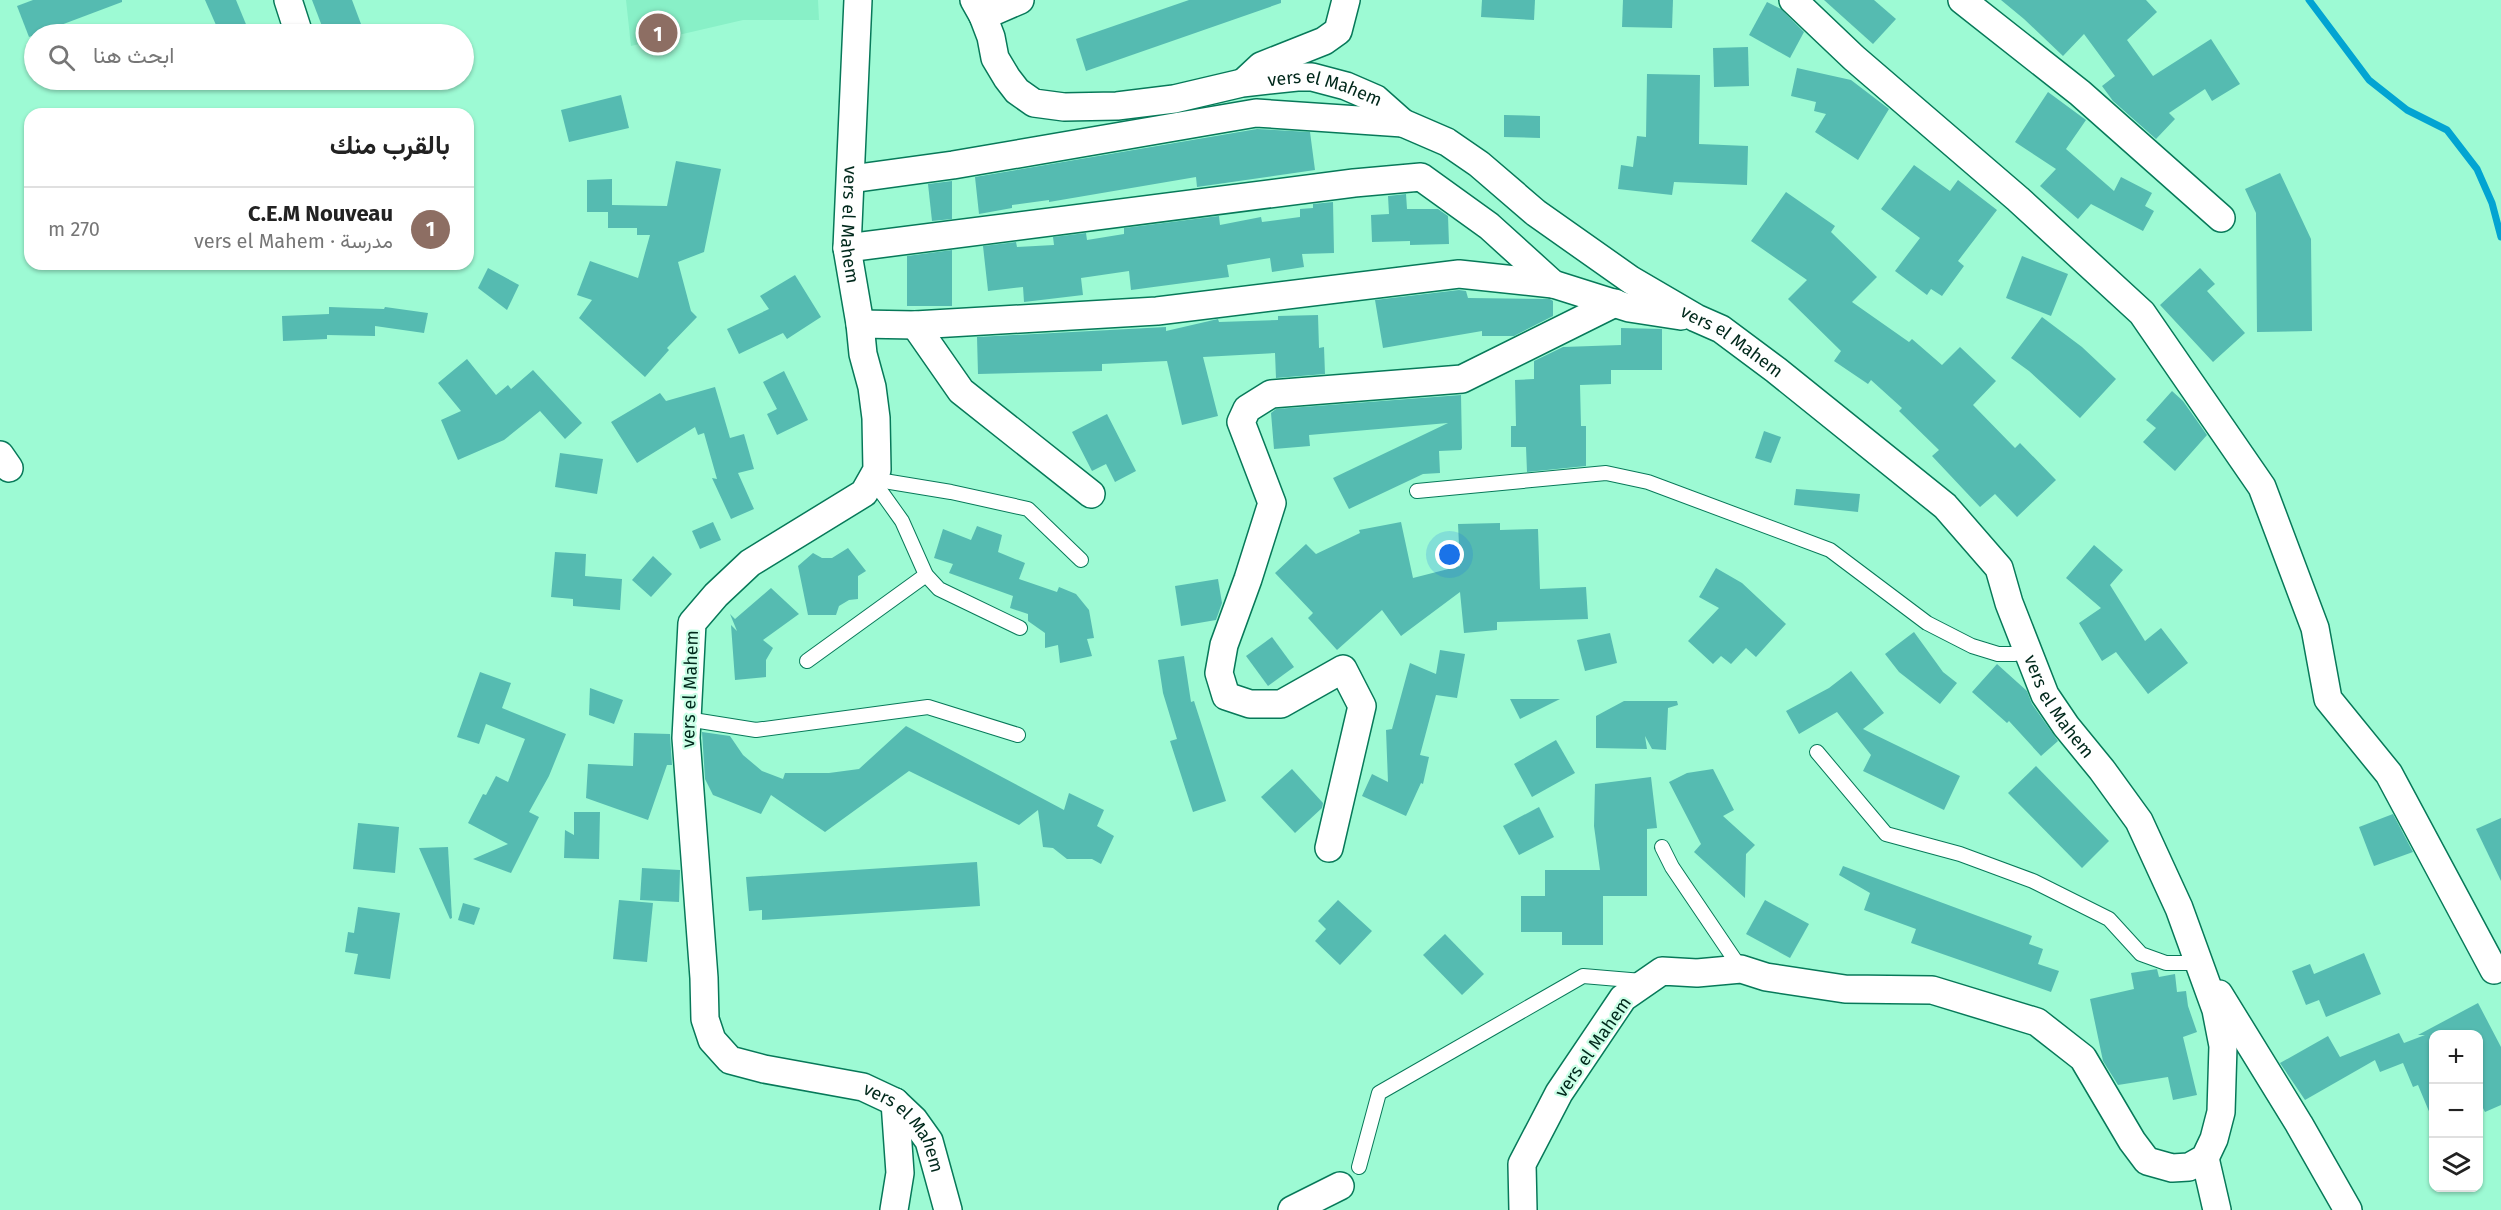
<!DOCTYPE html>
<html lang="ar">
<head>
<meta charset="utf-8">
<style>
	:root { --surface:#fff; --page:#f2f2f2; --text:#222; --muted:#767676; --line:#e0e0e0; --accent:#ac2d7d }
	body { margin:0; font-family:"Fira Sans",Vazirmatn,sans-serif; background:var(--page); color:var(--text); direction:rtl }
	.controls { position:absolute; right:18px; bottom:18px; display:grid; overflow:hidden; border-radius:12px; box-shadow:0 2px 4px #0004 }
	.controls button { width:54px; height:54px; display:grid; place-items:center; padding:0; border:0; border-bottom:2px solid var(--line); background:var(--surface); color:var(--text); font:30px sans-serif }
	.you { position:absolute; left:1450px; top:555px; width:21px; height:21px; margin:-15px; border:4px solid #fff; border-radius:50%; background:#1a73e8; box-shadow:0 0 0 9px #1a73e833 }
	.badge { display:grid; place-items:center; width:39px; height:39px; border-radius:50%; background:var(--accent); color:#fff; font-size:20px; font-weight:700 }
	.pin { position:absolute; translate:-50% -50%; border:3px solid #fff; box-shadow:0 2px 6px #0006 }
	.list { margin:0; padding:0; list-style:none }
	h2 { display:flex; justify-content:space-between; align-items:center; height:78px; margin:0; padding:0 24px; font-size:26px }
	h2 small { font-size:20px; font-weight:400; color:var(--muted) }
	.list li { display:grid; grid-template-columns:39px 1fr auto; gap:18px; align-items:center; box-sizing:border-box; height:84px; padding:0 24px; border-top:2px solid var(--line) }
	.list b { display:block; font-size:22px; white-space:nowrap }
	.list p { margin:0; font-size:20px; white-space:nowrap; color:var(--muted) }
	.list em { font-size:20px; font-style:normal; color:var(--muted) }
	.icon { flex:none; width:33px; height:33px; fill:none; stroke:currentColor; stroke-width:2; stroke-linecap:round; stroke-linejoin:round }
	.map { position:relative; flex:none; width:2501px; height:1210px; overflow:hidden; direction:ltr }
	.search { position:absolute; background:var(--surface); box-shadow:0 2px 4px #0004; left:24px; top:24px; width:450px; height:66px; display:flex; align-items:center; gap:15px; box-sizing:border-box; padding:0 21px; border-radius:33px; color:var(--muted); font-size:22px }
	.panel { position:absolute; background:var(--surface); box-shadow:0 2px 4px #0004; left:24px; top:108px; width:450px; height:162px; border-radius:18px; direction:rtl }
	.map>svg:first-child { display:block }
	.built { fill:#88f0c7 }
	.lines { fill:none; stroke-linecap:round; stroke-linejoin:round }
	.stream { stroke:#02a4d2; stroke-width:7 }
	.building { fill:#55bbb1 }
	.service-casing { stroke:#077959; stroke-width:16 }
	.minor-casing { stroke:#077959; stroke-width:30 }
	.service { stroke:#fff; stroke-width:14 }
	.minor { stroke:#fff; stroke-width:27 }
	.labels { text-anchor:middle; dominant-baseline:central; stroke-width:4.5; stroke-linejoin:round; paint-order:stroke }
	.street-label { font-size:18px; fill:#00281b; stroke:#caffe7 }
</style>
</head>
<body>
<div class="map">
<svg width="2501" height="1210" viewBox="0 0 2501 1210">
	<rect width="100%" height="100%" fill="#9dfad4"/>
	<path class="built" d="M626,0H818L819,20H743L631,46Z"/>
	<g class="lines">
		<path class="stream" d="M2309,0L2369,80L2407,110L2447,130L2477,169L2492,203L2501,237"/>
	</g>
	<g class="building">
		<path d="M33,0H122V2L29,37L17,6Z"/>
		<path d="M205,0H236L250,34H220Z"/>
		<path d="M312,0H352L361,24L325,34Z"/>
		<path d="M1189,0H1281V3L1086,71L1076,39Z"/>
		<path d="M1482,0H1535L1534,20L1481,17Z"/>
		<path d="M1623,0H1673L1672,28L1622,27Z"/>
		<path d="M1824,0H1874L1896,19L1873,44Z"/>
		<path d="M2001,0H2146L2157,12L2127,40L2153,76L2211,39L2240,84L2212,101L2205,89L2169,113L2175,119L2156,139L2113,101L2102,86L2115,76L2084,34L2063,56L2024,19Z"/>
		<path d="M1767,2L1781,9L1804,32L1790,58L1749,35Z"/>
		<path d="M1748,47L1749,86L1714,87L1713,48Z"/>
		<path d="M1797,68L1851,80L1889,109L1858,160L1815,132L1826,114L1814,111L1816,102L1791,96Z"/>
		<path d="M1647,74L1700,75L1699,144L1748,146L1747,185L1674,182L1672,195L1618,189L1621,165L1633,167L1637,136L1646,137Z"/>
		<path d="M2048,92L2086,120L2066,149L2114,191L2121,177L2152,193L2145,206L2154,211L2143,231L2091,204L2078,219L2040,186L2056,169L2015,142Z"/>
		<path d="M621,95L629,128L569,142L561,110Z"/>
		<path d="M1504,115L1540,116V138L1504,137Z"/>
		<path d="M1257,129L1310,132L1315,170L1197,187L1196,177L1049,202V200L1012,205V208L979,214L975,177Z"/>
		<path d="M676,161L721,169L704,252L678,262L691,311L697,317L667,348L669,350L645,377L579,318L592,300L577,295L590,261L638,278L650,235H637V228H608V212H587V180L612,179V205L667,206Z"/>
		<path d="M1914,165L1950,191L1958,180L1997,210L1958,261L1964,266L1942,296L1931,289L1927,295L1895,271L1920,238L1881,209Z"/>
		<path d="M2280,173L2311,239L2312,331L2257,332L2256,213L2245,189Z"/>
		<path d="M952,181V219L932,221L928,184Z"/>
		<path d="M1786,192L1835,226L1831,232L1877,277L1852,302L1909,342L1912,339L1942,365L1960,347L1996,381L1973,405L2015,448L2020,443L2056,480L2017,517L1995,494L1980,507L1932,456L1939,450L1899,411L1902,408L1871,380L1868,384L1834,361L1841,351L1788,299L1807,280L1751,241Z"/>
		<path d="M1406,194L1407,209H1438L1448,216L1449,244L1410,245V241L1372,242L1371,215L1389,214L1388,196Z"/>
		<path d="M1333,202L1334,253L1302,254L1304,267L1272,272L1270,258L1227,265L1229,277L1131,290L1129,271L1081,278L1083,295L1024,302L1023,287L988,291L983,246L1016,242L1017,247L1054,245L1053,237L1086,233L1087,240L1124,234V228L1219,216L1220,225L1261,217L1262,222L1300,217V209L1313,208V204Z"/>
		<path d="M952,250V306H907V256Z"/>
		<path d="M2022,256L2068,274L2051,316L2006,298Z"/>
		<path d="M488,268L519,285L507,310L478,288Z"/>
		<path d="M2200,268L2215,284L2207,291L2245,333L2213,362L2160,305Z"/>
		<path d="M795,275L821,317L787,339L783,333L739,354L727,329L769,309L760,296Z"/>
		<path d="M1459,290L1466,291L1468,298L1550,299L1553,301V316L1514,336H1482V331L1383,348L1375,300Z"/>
		<path d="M329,307L384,309L385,307L428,313L424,333L375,326V336L327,335V339L283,341L282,316L329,314Z"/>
		<path d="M1318,315L1319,348L1324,347L1325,374L1276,378L1275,353L1203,357L1218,416L1182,425L1167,361L1102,364V371L978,374L977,337L1166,327V331L1218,319L1219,322L1278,320V316Z"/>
		<path d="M2042,317L2082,347L2116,379L2080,418L2029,371L2011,358Z"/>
		<path d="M1621,328L1662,329V370H1611V384L1580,385L1581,426H1586V466L1527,472L1526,447H1511V426H1516L1515,380L1534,379V361L1563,347L1621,345Z"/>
		<path d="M467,359L496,395L508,385L511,389L533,370L582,423L565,439L540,411L504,440L458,460L441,420L461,411L438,383Z"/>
		<path d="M784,371L808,420L777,435L767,414L777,409L763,382Z"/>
		<path d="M715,387L730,438L744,434L754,469L738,473L754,509L731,519L712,478L717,479L704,433L698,435L695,427L637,463L611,422L660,393L666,401Z"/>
		<path d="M2172,391L2183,401L2207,435L2175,471L2143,442L2156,428L2146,420Z"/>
		<path d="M1461,395L1462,448L1461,450L1439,451L1440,473L1423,474L1349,509L1333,478L1448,423L1309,435L1310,446L1274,449L1271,413L1276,409Z"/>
		<path d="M1107,414L1136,471L1115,482L1106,464L1092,471L1072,432Z"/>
		<path d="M1764,431L1781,437L1771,463L1755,458Z"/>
		<path d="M560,453L603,459L597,494L555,487Z"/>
		<path d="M1796,489L1860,494L1858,512L1794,505Z"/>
		<path d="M713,522L721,540L700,549L692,531Z"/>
		<path d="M1401,522L1413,578L1460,566L1458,524L1500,523V530L1538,529L1540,589L1586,587L1588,619L1497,622V630L1464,633L1460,592L1401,636L1382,610L1337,650L1308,618L1313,613L1275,573L1306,544L1316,554L1360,533L1359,530Z"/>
		<path d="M977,526L1002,535L998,552L1025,563L1019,579L1057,592L1059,587L1076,594L1089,610L1094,638L1087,639L1092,656L1060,663L1058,645L1045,648V633L1028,621V614L1010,608L1013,596L949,573L953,564L934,558L943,529L971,540Z"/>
		<path d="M2094,545L2123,570L2110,585L2145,641L2161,628L2188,663L2148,694L2116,652L2102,661L2079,623L2101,608L2066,578Z"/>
		<path d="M848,548L866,571L858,576V599L849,600L839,606L836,615H808L798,566L813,553L822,558H832Z"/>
		<path d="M555,552L586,554L585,576L622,579L620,610L573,606V599L551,597Z"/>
		<path d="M653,556L672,574L651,597L632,580Z"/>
		<path d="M1716,568L1742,583L1786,624L1756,657L1746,648L1731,664L1721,656L1713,664L1688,641L1719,608L1699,597Z"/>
		<path d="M1218,579L1222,603L1216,620L1181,626L1175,586Z"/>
		<path d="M771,588L799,614L763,640L773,648L766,660V677L735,680L731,625L737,631L730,614L735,619Z"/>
		<path d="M1914,632L1943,672L1957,683L1940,704L1899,672L1885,654Z"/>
		<path d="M1610,633L1617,663L1585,671L1577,640Z"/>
		<path d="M1272,637L1294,667L1268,686L1246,656Z"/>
		<path d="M1440,650L1465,654L1457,698L1436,695L1420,755L1429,757L1423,784L1421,783L1406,816L1362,796L1372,774L1388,782L1386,730L1392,729L1410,663L1436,674Z"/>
		<path d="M1184,656L1191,702L1194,701L1226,801L1193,812L1170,741L1177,739L1163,693L1158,660Z"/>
		<path d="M1997,664L2027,691L2032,704L2058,741L2041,756L2009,721L2007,723L1972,692Z"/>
		<path d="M1851,671L1884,713L1863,729L1960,776L1944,810L1863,771L1871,755L1837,712L1799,734L1786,711L1829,688Z"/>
		<path d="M480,672L511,683L502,708L566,734L549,776L529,812L539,817L511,873L473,859L508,844L468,823L483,794L486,795L496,776L508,782L525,739L486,724L479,744L457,737Z"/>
		<path d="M590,688L623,700L614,724L589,715Z"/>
		<path d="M1510,699H1560L1520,719Z"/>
		<path d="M1624,701H1677L1678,705L1668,708L1666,750L1652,749L1645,736L1647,749L1596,748V716Z"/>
		<path d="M906,726L1064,810L1069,793L1104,810L1097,826L1114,836L1101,864L1092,859H1067L1053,848L1043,847L1038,810L1019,825L909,771L825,832L771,795L761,814L713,795L705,779L702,732L730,736L743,755L762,771L783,779L785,773H829L859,769Z"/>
		<path d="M634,733L670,734L672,765H667L648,820L586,798L588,764L633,766Z"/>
		<path d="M1556,740L1575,773L1532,797L1514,764Z"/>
		<path d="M2036,766L2109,841L2082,868L2008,793Z"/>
		<path d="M1292,769L1323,803L1322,808L1295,833L1261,797Z"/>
		<path d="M1713,769L1734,810L1723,816L1755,845L1746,854L1745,898L1694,852L1701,844L1669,782L1687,773Z"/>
		<path d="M1651,777L1657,828L1647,829V896H1603V945H1562V932H1521V896H1545V870H1600L1594,826L1595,784Z"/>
		<path d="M1539,807L1554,837L1519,855L1503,826Z"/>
		<path d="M574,812H600L599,859L564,858L565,830L574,835Z"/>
		<path d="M2393,814L2413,852L2374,866L2359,827Z"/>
		<path d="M2501,818V881L2476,829Z"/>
		<path d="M358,823L399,827L395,873L353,869Z"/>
		<path d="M448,847L452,918L450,919L419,848Z"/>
		<path d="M977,862L980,906L762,920V910L749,911L746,877Z"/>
		<path d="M1843,866L2032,936L2029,944L2043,949L2038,964L2059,971L2051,992L1911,943L1916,929L1864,910L1870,893L1839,875Z"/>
		<path d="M642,868L680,870L679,902L640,900Z"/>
		<path d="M619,900L653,903L647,962L613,959Z"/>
		<path d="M1338,900L1372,931L1340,965L1315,941L1326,929L1318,921Z"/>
		<path d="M1765,900L1809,924L1790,958L1746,934Z"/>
		<path d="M463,903L480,908L474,925L458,920Z"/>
		<path d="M358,907L400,913L390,979L354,974L358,954L345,952L348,932L354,933Z"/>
		<path d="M1445,934L1484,974L1462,995L1423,955Z"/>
		<path d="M2364,953L2381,994L2326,1017L2319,1000L2306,1005L2292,971L2310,964L2314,974Z"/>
		<path d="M2157,969L2159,977L2175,974L2177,992L2186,991L2188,1006L2197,1032L2183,1037L2197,1095L2173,1100L2168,1077L2118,1085L2103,1061L2090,999L2134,989L2131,973Z"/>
		<path d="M2478,1003L2501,1047V1105L2485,1112L2478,1098V1035H2433V1121L2418,1085L2413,1087L2403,1063L2380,1072L2375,1060L2305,1100L2280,1063L2328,1036L2340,1057L2399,1033L2404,1043L2425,1035H2418Z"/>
	</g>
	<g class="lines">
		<defs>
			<g id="service">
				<path d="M872,479L951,492L1028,509L1081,560"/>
				<path d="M872,479L902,521L926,575L939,589L1020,628"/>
				<path d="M1417,491L1606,473L1648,482L1830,550L1927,623L1972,646L1998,654H2015L2028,649"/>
				<path d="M807,661L926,575"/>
				<path d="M687,719L756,730L928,707L1018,735"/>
				<path d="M1817,752L1886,834L1960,854L2033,881L2109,919L2141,954L2166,963H2199"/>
				<path d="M1662,847L1672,867L1741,969"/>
				<path d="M1359,1167L1379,1093L1583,976L1642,981"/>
			</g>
			<g id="minor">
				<path d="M288,0L299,34"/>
				<path id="s1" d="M858,0L847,248L860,324L863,354L872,387L876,418L877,470L864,493L750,563L716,595L692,623L686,738L704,978L705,1019L712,1040L730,1060L764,1069L863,1087L895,1102L914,1120L929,1141L948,1210"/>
				<path id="s2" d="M974,0L983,16L991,37L995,58L1007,78L1017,91L1034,103L1064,107L1117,106L1174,99L1242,83L1297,77H1312L1346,86L1376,99L1403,123L1447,142L1479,164L1536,213L1631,280L1696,318L1721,329L1776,370L1945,506L1999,568L2009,603L2045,695L2066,726L2102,770L2139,821L2179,908L2216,1010L2223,1046L2221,1112L2214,1139L2205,1158L2189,1167L2172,1168L2147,1161L2132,1141L2083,1058L2037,1022L1932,990L1845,989L1766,977L1741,969L1697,973L1662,971L1623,998L1559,1093L1522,1164L1523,1210"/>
				<path d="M1793,0L1854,58L2018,199L2142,313L2262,487L2315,628L2328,699L2389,774L2494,970"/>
				<path d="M1962,0L2080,93L2221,218"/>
				<path d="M983,16L1020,0"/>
				<path d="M1246,80L1261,66L1324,41L1338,31L1346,0"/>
				<path d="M851,179L953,165L1256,113L1403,123"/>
				<path d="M847,248L1354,183L1421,177L1489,226L1553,284L1629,308L1681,316"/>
				<path d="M860,324L915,325L1157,311L1459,274L1553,284"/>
				<path d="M915,325L961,391L1091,494"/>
				<path d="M0,455L9,468"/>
				<path d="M1329,848L1362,706L1343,669L1281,704H1250L1226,696L1219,673L1224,645L1248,579L1272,503L1241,422L1247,409L1271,394L1462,379L1615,303"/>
				<path d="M2219,994L2299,1124L2348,1210"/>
				<path d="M2205,1158L2217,1210"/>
				<path d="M894,1210L900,1173L895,1102"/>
				<path d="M1292,1210L1340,1186"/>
			</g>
		</defs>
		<use href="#service" class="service-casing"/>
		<use href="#minor" class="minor-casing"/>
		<use href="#service" class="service"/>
		<use href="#minor" class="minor"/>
	</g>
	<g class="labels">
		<g class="street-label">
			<text stroke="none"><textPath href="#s2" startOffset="418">vers el Mahem</textPath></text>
			<text stroke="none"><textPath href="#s1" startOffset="225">vers el Mahem</textPath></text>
			<text stroke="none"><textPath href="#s2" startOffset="904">vers el Mahem</textPath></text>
			<text transform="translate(690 689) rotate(-88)">vers el Mahem</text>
			<text stroke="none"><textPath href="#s2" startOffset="1408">vers el Mahem</textPath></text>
			<text transform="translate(1593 1047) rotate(-55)">vers el Mahem</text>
			<text stroke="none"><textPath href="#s1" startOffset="1359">vers el Mahem</textPath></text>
		</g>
	</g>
</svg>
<div class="controls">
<button>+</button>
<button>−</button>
<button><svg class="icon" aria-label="layers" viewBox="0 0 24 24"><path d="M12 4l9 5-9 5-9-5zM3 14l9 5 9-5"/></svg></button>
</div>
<div class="you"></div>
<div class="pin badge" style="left:658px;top:33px;background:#8d6e63">1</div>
<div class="search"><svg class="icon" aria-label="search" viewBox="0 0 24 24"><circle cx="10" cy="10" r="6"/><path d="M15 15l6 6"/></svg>ابحث هنا</div>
<section class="panel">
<h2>بالقرب منك<small></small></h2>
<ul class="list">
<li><span class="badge" style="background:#8d6e63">1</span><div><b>C.E.M Nouveau</b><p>مدرسة · vers el Mahem</p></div><em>270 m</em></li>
</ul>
</section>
</div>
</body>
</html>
